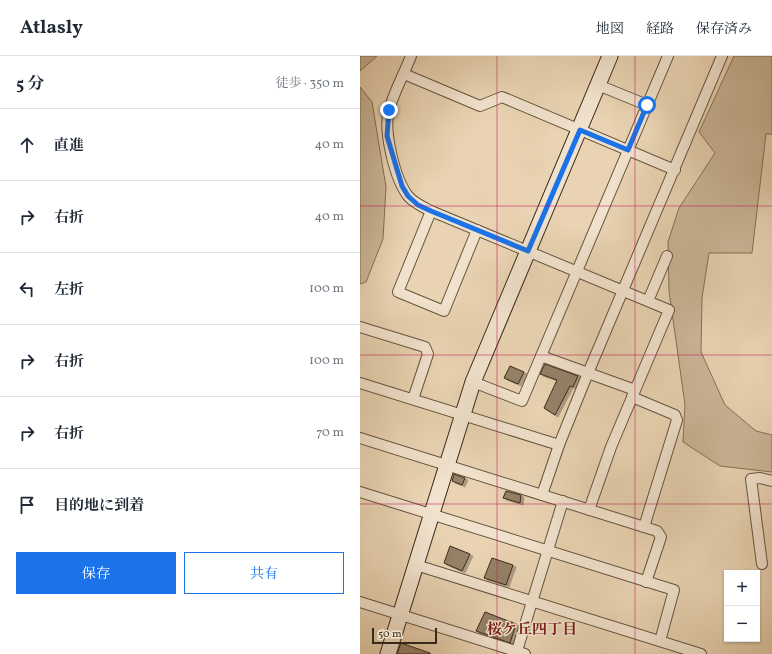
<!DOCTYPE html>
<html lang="ja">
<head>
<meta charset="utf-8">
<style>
	:root { --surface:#fff; --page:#f6f6f7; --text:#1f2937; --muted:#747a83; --line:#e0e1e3; --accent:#1a73e8 }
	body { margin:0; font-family:Vollkorn,"Noto Serif JP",serif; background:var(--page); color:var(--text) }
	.controls { position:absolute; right:12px; bottom:12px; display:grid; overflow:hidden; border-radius:0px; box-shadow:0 1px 3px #0004 }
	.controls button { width:36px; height:36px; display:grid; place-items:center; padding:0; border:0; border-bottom:1px solid var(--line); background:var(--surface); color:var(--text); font:20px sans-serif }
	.scale { position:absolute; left:12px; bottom:10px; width:65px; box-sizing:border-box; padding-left:4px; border:2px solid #392918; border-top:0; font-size:11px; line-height:14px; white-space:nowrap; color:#392918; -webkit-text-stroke:3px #f1e2cd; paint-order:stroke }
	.stop { position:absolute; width:12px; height:12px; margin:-9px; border:3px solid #1a73e8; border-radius:50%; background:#fff }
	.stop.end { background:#1a73e8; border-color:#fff; box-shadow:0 1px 4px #0008 }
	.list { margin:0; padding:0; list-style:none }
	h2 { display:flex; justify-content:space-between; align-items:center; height:52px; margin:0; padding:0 16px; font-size:17px }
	h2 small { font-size:13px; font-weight:400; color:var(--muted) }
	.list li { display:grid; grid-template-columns:26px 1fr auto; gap:12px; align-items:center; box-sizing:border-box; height:72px; padding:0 16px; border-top:1px solid var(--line) }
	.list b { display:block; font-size:15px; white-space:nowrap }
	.list em { font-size:13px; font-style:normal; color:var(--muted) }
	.actions { display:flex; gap:8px; padding:12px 16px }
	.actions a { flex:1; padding:9px 0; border:1px solid var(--accent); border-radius:0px; text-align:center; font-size:14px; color:var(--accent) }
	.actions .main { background:var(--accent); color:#fff }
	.icon { flex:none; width:22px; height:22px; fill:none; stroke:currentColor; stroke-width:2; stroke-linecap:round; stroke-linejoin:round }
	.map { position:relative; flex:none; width:412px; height:598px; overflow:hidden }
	header { display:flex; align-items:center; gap:24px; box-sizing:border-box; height:56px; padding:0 20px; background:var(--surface); border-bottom:1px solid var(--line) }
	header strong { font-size:19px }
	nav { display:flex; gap:22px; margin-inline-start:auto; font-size:14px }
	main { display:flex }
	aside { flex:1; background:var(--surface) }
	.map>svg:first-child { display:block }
	.green { fill:#cbb698; stroke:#827058 }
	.building { fill:#958168; stroke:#392918; filter:url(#shadow) }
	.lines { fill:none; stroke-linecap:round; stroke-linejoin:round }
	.street-casing { stroke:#65543e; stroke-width:12 }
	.secondary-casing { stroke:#392918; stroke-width:17 }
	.street { stroke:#f1e2cd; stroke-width:10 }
	.secondary { stroke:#f1e2cd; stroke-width:15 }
	.route { stroke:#1a73e8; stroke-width:5 }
	.grid { fill:none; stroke:#c2185b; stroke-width:1; stroke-opacity:0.55 }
	.labels { text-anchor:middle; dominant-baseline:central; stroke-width:3; stroke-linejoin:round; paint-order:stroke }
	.neighbourhood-label { font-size:15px; font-weight:bold; fill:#7a1f14; stroke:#f1e2cd }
</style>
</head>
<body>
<header>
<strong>Atlasly</strong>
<nav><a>地図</a><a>経路</a><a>保存済み</a></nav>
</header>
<main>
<aside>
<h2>5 分<small>徒歩 · 350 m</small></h2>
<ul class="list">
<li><svg class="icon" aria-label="ahead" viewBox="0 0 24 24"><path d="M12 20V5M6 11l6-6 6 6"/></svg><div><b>直進</b></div><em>40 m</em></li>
<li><svg class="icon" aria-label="right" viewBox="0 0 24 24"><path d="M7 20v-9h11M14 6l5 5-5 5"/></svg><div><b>右折</b></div><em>40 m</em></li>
<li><svg class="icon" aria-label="left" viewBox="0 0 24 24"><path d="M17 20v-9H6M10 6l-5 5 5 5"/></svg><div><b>左折</b></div><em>100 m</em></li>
<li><svg class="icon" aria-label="right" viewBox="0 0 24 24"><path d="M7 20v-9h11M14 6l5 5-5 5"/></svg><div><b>右折</b></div><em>100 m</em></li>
<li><svg class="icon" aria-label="right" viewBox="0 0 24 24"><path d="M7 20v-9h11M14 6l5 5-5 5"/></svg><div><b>右折</b></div><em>70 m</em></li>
<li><svg class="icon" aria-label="arrive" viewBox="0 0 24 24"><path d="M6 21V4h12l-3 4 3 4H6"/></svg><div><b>目的地に到着</b></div></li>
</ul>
<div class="actions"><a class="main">保存</a><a>共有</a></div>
</aside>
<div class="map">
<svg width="412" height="598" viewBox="0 0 412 598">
	<defs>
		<filter id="shadow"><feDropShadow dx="3" dy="2" stdDeviation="0" flood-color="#0004"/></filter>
	</defs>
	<rect width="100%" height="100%" fill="#e9d3b2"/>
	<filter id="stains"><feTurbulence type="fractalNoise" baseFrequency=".005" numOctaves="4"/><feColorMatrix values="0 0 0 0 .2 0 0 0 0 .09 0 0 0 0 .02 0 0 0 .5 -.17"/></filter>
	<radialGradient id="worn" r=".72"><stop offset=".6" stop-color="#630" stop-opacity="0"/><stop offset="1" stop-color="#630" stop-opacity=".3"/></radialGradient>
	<g class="green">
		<path d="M0,0H17L0,15Z"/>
		<path d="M374,0H412V78H406L392,197H349L342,242L341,296L365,349L396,375L412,379V416L360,410L323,386L325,349L309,235L308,186L319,152L355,97L339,76Z"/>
		<path d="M0,31L12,46L26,131L23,183L6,226L0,228Z"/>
	</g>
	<g class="building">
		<path d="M185,308L218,320L213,331L210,330L195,359L184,352L197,324L180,318Z"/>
		<path d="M150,310L164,316L158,328L144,322Z"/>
		<path d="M94,418L105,422L102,429L92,425Z"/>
		<path d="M146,435L161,439L160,447L143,442Z"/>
		<path d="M90,490L110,498L102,515L84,507Z"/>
		<path d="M132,502L153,509L146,529L124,522Z"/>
		<path d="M125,556L156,568L150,587L116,575Z"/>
		<path d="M41,587L70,597V598H37Z"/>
	</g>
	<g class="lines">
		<defs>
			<g id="street">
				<path d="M51,0C44,18 34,36 29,54C23,75 35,123 48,140C54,147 63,151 71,155L309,254L251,391L229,454"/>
				<path d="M44,18L120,50L142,41L315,114"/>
				<path d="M238,29L287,49"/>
				<path d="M71,155L38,236L84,255L117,174"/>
				<path d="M288,245L307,200"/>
				<path d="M0,271L65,291L68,298L53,343"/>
				<path d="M181,300L275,334"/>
				<path d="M113,326L162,345L308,0"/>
				<path d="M0,327L199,389L228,317L362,0"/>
				<path d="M272,341L315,359L317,364L284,471"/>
				<path d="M0,382L297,475L301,481L286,526"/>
				<path d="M0,436L314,534L300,585"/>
				<path d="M182,439L199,389"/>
				<path d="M402,508L391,423L400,422L412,425"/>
				<path d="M56,509L341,598"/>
				<path d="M0,546L165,598"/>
				<path d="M156,598L203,445"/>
			</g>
			<path id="secondary" d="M28,598L113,326L250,0"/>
		</defs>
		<use href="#street" class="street-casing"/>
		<use href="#secondary" class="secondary-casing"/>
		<use href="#street" class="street"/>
		<use href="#secondary" class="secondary"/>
	</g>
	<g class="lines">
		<path class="route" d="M29,54L27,80L42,130L48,140L58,149L71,155L168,195L220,74L268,94L287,49"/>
	</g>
	<path class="grid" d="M137,0V598M275,0V598M0,150H412M0,299H412M0,448H412"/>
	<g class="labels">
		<g class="neighbourhood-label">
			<text x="172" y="574">桜ケ丘四丁目</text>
		</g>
	</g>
	<rect width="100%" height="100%" filter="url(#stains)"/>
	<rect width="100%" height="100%" fill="url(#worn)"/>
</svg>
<div class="controls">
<button>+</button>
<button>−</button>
</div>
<div class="scale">50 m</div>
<div class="stop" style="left:287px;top:49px"></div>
<div class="stop end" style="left:29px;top:54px"></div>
</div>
</main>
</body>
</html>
